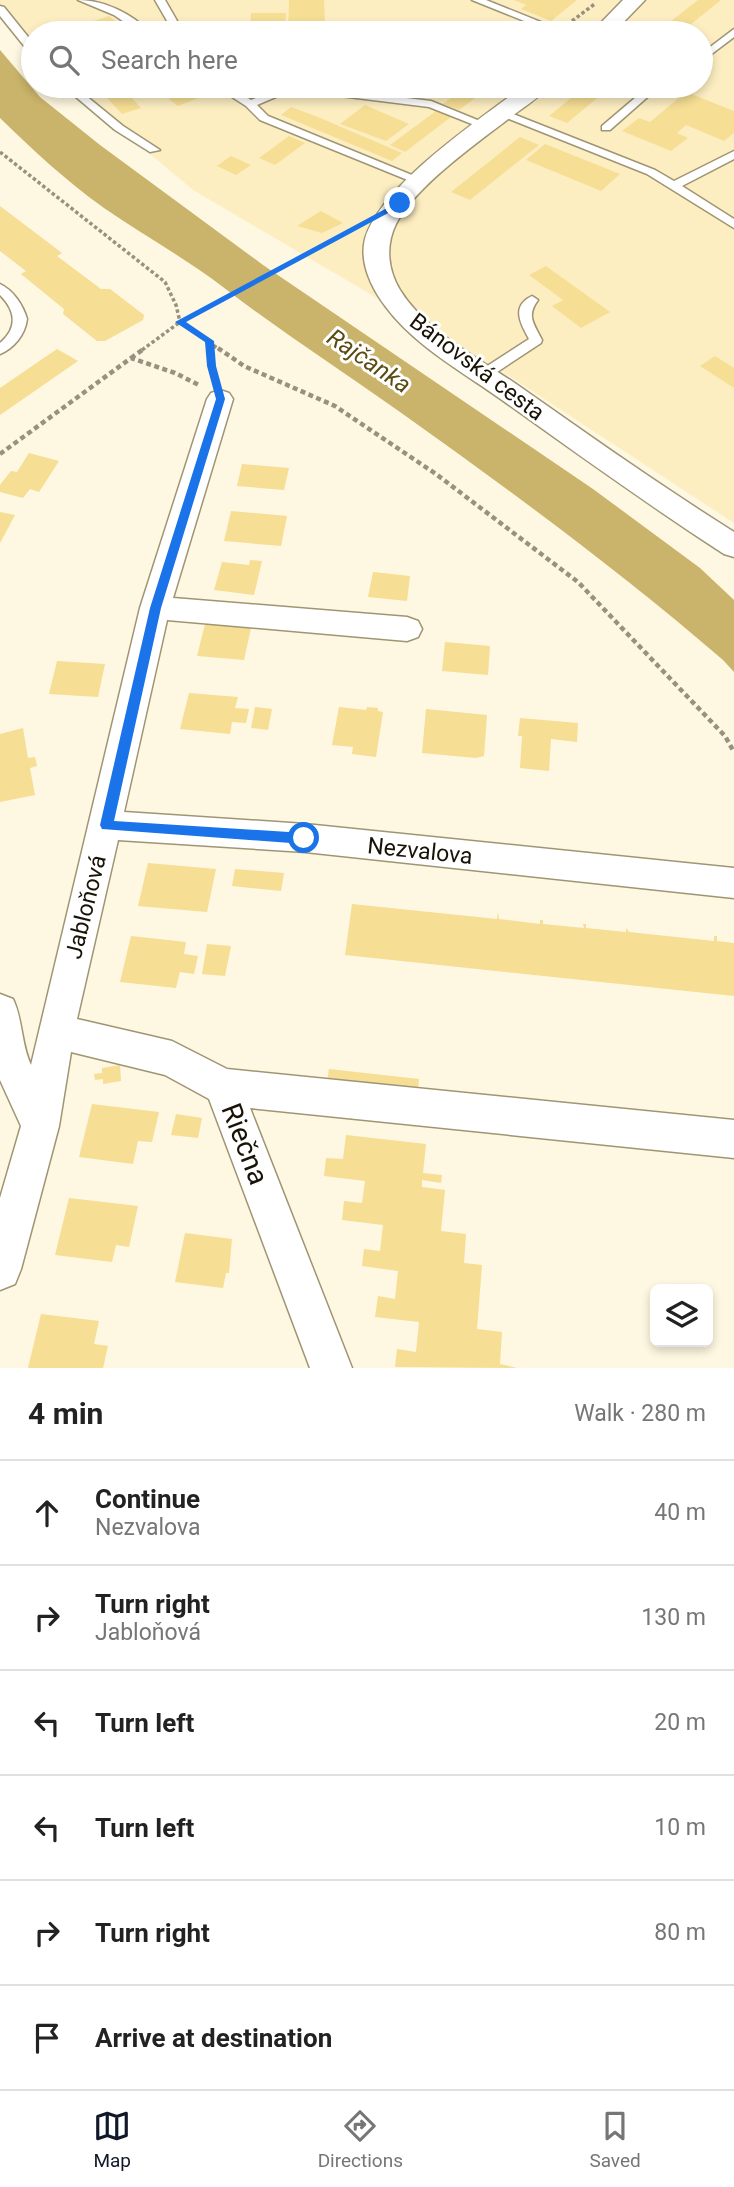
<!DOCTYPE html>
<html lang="en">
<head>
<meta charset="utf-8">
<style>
	:root { --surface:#fff; --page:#f2f2f2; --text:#222; --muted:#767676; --line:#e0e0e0; --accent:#111827 }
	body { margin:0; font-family:Roboto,sans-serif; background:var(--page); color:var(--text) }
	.controls { position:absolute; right:21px; bottom:21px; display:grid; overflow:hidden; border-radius:10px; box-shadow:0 4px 10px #0003 }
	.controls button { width:63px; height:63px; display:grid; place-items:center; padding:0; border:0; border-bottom:2px solid var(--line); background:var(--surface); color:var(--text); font:35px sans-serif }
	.stop { position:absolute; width:21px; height:21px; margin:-16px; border:5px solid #1a73e8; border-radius:50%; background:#fff }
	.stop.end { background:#1a73e8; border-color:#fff; box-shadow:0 2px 7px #0008 }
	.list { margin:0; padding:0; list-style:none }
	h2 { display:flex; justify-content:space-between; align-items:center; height:91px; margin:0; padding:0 28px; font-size:30px }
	h2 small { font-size:23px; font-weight:400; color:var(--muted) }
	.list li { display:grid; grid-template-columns:46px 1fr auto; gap:21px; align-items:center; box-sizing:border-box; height:105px; padding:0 28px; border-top:2px solid var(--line) }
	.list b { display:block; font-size:26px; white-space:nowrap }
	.list p { margin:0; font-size:23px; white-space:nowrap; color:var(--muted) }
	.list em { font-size:23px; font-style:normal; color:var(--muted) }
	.icon { flex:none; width:38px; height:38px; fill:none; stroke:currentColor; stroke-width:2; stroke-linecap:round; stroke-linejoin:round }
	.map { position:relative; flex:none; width:734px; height:1368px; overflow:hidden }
	.search { position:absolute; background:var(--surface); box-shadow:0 4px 10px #0003; left:21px; right:21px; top:21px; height:77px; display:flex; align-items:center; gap:18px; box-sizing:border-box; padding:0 24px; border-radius:38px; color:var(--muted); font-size:26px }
	.sheet { height:721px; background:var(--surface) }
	nav { display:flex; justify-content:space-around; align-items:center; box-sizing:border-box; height:98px; border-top:2px solid var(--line); background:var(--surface); font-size:19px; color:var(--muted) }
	nav a { display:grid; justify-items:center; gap:4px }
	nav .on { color:var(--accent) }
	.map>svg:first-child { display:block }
	.built { fill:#fdeec2 }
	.water { fill:#cab36a }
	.building { fill:#f6de94 }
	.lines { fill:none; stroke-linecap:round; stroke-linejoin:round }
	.service-casing { stroke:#a09573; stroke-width:3 }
	.minor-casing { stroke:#a09573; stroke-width:3 }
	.path-far1 { stroke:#97917f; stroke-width:3.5; stroke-dasharray:3.5 2.5; stroke-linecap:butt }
	.path { stroke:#97917f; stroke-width:4.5; stroke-dasharray:5 3.5; stroke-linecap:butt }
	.service { fill:#fff; fill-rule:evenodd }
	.minor { fill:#fff; fill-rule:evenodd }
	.route { fill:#1a73e8 }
	.labels { text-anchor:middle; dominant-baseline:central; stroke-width:6; stroke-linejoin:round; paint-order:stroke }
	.street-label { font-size:23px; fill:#181307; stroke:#fff }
	.water-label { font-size:24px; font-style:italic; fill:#5b4b12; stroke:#fff }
	.near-street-label { font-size:28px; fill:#181307; stroke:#fff }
</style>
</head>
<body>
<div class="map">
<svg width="734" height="1368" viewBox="0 0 734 1368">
	<rect width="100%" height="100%" fill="#fef7e1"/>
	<path class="built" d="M0,0H734V523L503,372L193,190L69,86H701V33H33V52L0,12Z"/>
	<path class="water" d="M0,50L40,97L100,145L263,265L593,489L700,568L734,600V672L723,660C620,571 511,491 400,412C341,370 280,331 223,287C185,258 143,235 104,208C66,181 33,150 0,118Z"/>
	<g class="building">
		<path d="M289,0H324L325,23H362V33H288Z"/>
		<path d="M514,0H577L551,21L521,9L526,5Z"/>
		<path d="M698,0H721L680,33H656Z"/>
		<path d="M251,13H286L285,33H250Z"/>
		<path d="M109,16L132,33H105L91,22Z"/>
		<path d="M96,86H121L141,108L122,114Z"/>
		<path d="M202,86L213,92L178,106L169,99Z"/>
		<path d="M467,86H491L459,110L443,104Z"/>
		<path d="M586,86L608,89L567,123L549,116Z"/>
		<path d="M686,92L734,111V133L724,141L686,125L677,133L688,138L671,151L622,131L639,118L650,122Z"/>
		<path d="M365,105L409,124L386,141L340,124Z"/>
		<path d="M291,107L318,117L402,153L392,161L281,115Z"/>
		<path d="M436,111L451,117L405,152L390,145Z"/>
		<path d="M289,136L305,143L275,165L259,158Z"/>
		<path d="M520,137L539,145L470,200L451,192Z"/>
		<path d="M545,144L620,174L601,191L526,160Z"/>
		<path d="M231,156L251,165L236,175L217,166Z"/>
		<path d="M0,206L62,253L57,256L101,289H110L144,315L143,320L105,341H97L63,314L64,309L21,274L26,271L0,251Z"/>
		<path d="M321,211L343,223L322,233L297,226Z"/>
		<path d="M546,266L610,312L581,328L552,306L563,300L529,275Z"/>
		<path d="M57,349L78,361L0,415V388Z"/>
		<path d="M715,356L734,368V388L700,366Z"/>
		<path d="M29,453L59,461L39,492L30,489L23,498L0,492V485L11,471L17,472Z"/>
		<path d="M242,464L289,468L284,490L237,486Z"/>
		<path d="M231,511L287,516L281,546L224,541Z"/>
		<path d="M0,512L15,515L0,543Z"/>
		<path d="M250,560L262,561L254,595L214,590L222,562L249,565Z"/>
		<path d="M373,572L410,576L407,601L368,597Z"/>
		<path d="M205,624L251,628L244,660L197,656Z"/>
		<path d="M445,642L490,646L488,675L442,671Z"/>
		<path d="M57,661L105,664L98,697L49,694Z"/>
		<path d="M189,693L238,697L235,708L249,709L246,723L232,722L230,734L180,729Z"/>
		<path d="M255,707L272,709L268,730L251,728Z"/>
		<path d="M339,707L366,710L367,707L378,708V711L383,712L376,757L352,754L353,747L332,745Z"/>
		<path d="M426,709L487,715L484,756L476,758L422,753Z"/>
		<path d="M520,718L578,723L577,742L551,739L549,771L520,768L522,736H518Z"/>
		<path d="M23,728L28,758L35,757L37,766L30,768L35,795L0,802V734Z"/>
		<path d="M148,863L216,869L207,912L138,906Z"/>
		<path d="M235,869L284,873L281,891L232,886Z"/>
		<path d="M352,904L497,919L498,912L499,919L540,924V920H543V924L584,928L583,924H586V928L626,932V928L629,932L714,941V936H717V941L734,943V996L345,955Z"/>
		<path d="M131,936L186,942L184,954L198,956L194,974L180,972L176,988L120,982Z"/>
		<path d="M207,944L231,946L225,976L202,974Z"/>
		<path d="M120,1065L121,1081L103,1084V1079L95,1080L94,1074L102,1073V1068Z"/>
		<path d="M329,1069L419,1079L418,1092L327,1083Z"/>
		<path d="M92,1104L159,1112L152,1142L138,1141L133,1164L79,1157Z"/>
		<path d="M176,1114L202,1118L198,1138L171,1135Z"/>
		<path d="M346,1135L426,1144L423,1173L442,1175L441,1183L422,1180V1187L445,1190L441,1231L466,1234L464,1263L482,1265L477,1329L502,1332L500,1364L517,1368L395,1367L397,1349L416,1352L419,1322L375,1317L378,1296L395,1299L398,1271L362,1266L364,1249L380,1251L383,1225L342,1220L344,1201L362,1203L365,1181L324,1176L326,1158L343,1159Z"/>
		<path d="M69,1198L138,1206L129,1247L116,1245L112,1262L55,1255Z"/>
		<path d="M185,1233L232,1239L229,1273H226L223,1288L175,1282Z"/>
		<path d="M41,1314L99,1321L94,1344L108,1346L103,1368H28Z"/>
	</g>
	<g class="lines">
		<defs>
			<g id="service">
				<path d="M78,0C105,0 132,14 151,33H140L114,15Z"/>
				<path d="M155,0H165L184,33H174Z"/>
				<path d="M472,0H486L568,33H554Z"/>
				<path d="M0,6L4,7L33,43V53L29,52L0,16Z"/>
				<path d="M734,29V37L701,62V54Z"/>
				<path d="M63,86H74L123,126L160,150L150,152L115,130Z"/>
				<path d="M215,86H227L251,100L285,86H308L431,101L492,126L482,128L429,107L292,90L257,105L268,116L424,180V184L420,185L260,120L246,106Z"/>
				<path d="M649,86H660L610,130H602V126Z"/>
				<path d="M503,110L655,170L674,181L734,151V159L682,186L734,219V228L647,174L499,115V111Z"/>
				<path d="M0,284C13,290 23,305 27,319C25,335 14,348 0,354V343C18,328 16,311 0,295Z"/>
				<path d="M532,296L538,300C526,316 534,324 542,340L541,343L488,378H478V372L529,339C520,323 511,306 532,296Z"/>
			</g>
			<g id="minor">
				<path d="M623,0H645L613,33H591Z"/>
				<path d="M524,86H548C538,100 520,109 507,120C474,145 414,188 396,224C385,246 388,270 400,290C426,332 480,359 519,386C590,436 661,486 734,532V557L724,554C648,505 575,452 502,400C463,372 415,346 386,307C372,289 359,263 365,239C381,185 480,119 524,86Z"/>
				<path d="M220,390L229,393L233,399L173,598L407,617L418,621L422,629L418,637L407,641L167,620L124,812L305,824L734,868V898L305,852L118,840L77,1019L172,1041L227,1069L734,1120V1158L250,1108L352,1368H310L209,1099L165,1075L71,1052L59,1126L21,1269L15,1284L0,1290V1198L21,1126L0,1080V994L13,999C23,1020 21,1044 31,1065L140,608L207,399L211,393Z"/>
			</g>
		</defs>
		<use href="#service" class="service-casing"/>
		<use href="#minor" class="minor-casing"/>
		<g class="path-far1">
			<path d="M572,21L596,3"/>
			<path d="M0,152L165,282L176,305L180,322L220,350"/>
			<path d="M210,341L211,350"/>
			<path d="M142,350L180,322L354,229"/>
		</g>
		<g class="path">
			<path d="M211,348L215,378"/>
			<path d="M218,348L244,366L335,406L436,474L578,582L725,736L734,752"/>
			<path d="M131,358L145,348"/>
			<path d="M0,454L131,358L175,373L199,385"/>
		</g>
		<use href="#service" class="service"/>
		<use href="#minor" class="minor"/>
	</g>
	<path class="route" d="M400,201L403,205L186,322L214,341L216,366L225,399L161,608L114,821L304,833L311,838L304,844L102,829L100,825L150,608L216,399L207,366L205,342L175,322Z"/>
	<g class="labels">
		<g class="street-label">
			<text transform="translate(477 367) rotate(37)">Bánovská cesta</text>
			<text transform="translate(420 851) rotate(6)">Nezvalova</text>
			<text transform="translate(86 907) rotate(-76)">Jabloňová</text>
		</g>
		<g class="water-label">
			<text transform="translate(369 361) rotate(34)">Rajčanka</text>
		</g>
		<g class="near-street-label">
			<text transform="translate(245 1144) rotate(69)">Riečna</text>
		</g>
	</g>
</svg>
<div class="controls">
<button><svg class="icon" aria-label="layers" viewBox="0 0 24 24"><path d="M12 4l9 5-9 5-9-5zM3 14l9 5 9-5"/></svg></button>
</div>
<div class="stop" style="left:304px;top:838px"></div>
<div class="stop end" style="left:400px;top:203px"></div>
<div class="search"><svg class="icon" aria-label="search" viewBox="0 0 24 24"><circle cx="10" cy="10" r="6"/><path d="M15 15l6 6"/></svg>Search here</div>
</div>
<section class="sheet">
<h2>4 min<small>Walk · 280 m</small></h2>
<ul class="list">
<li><svg class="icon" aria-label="ahead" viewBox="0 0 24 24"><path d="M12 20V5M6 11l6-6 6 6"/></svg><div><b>Continue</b><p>Nezvalova</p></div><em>40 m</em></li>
<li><svg class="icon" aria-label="right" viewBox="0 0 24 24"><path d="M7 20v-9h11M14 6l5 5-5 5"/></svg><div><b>Turn right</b><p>Jabloňová</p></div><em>130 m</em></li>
<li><svg class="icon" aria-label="left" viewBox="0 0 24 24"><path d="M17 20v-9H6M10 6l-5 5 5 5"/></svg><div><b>Turn left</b></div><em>20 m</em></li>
<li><svg class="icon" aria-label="left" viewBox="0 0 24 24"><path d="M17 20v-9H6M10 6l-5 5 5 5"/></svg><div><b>Turn left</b></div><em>10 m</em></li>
<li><svg class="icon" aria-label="right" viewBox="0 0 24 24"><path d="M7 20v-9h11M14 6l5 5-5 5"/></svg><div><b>Turn right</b></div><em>80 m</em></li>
<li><svg class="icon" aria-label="arrive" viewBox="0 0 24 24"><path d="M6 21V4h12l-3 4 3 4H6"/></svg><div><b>Arrive at destination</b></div></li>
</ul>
</section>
<nav>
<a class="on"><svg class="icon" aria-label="map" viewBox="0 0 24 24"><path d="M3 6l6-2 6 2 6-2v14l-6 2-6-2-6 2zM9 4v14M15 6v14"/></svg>Map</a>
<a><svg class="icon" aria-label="directions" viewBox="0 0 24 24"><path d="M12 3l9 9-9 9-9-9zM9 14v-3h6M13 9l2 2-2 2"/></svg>Directions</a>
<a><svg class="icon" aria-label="saved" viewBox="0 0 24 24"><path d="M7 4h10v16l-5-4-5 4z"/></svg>Saved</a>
</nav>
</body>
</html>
